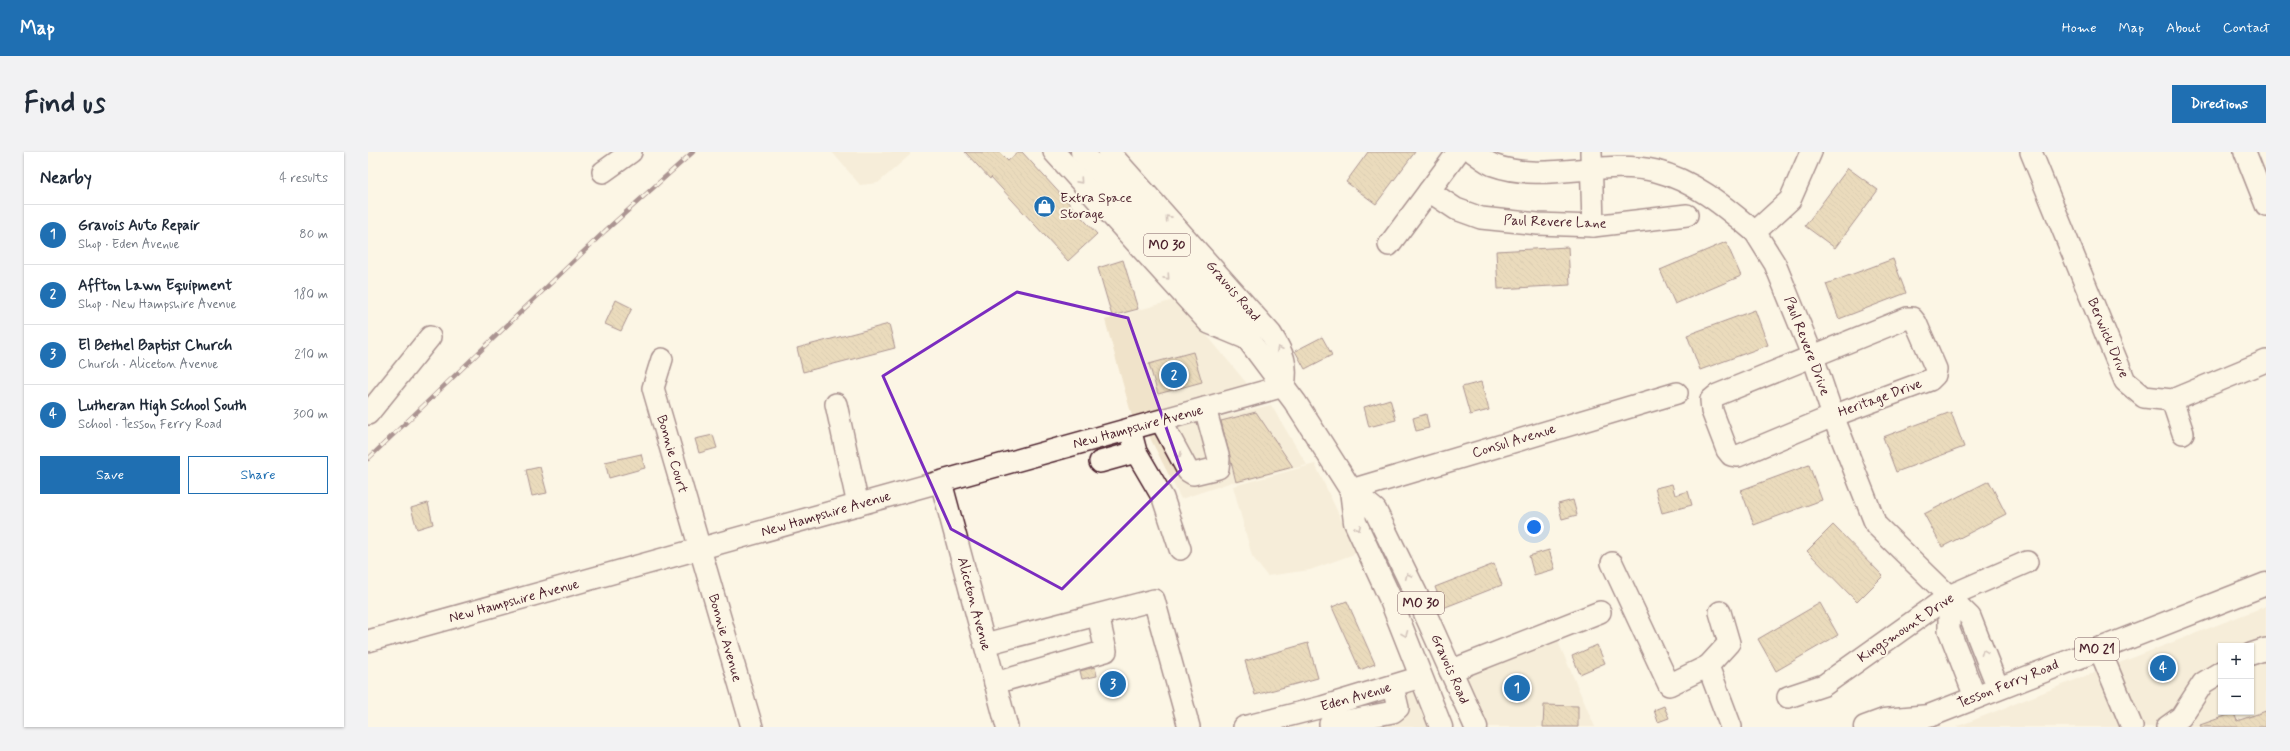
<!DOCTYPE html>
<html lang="en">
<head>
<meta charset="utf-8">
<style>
	:root { --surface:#fff; --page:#f2f2f3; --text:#1f2937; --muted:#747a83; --line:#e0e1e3; --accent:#1f6fb2 }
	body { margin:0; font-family:Mynerve,sans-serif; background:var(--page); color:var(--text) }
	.controls { position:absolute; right:12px; bottom:12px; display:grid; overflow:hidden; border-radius:0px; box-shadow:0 1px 3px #0004 }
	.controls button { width:36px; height:36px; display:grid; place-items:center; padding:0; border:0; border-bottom:1px solid var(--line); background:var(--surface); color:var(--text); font:20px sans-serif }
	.you { position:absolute; left:1166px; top:375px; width:14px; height:14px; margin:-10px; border:3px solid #fff; border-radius:50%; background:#1a73e8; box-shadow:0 0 0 6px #1a73e833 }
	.badge { display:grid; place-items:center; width:26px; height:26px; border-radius:50%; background:var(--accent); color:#fff; font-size:13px; font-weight:700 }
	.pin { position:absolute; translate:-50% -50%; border:2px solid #fff; box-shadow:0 1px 4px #0006 }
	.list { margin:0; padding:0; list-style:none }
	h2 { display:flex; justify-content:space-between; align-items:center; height:52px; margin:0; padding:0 16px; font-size:17px }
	h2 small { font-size:13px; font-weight:400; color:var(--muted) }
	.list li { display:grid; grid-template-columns:26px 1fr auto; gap:12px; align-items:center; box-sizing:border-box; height:60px; padding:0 16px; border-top:1px solid var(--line) }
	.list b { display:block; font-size:15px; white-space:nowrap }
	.list p { margin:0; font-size:13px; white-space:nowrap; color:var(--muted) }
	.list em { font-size:13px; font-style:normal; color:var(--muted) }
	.actions { display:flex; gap:8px; padding:12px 16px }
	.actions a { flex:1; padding:9px 0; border:1px solid var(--accent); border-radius:0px; text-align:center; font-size:14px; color:var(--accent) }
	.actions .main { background:var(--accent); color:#fff }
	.map { position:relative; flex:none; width:1898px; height:575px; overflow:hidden; border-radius:0px }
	header { display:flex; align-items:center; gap:24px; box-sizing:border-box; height:56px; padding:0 20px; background:var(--accent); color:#fff }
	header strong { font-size:19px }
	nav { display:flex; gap:22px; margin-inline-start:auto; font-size:14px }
	.intro { display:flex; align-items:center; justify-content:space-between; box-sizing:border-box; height:96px; padding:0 24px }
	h1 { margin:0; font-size:28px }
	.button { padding:10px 18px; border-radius:0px; background:var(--accent); color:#fff; font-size:14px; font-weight:700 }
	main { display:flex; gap:24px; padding:0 24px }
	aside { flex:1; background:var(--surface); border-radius:0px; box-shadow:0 1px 3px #0004 }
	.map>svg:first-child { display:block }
	.built { fill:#f0e3ca; fill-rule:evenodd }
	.building { fill:url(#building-back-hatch); stroke:#4a1f2b }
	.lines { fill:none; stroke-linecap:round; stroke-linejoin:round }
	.minor-casing { stroke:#4a1f2b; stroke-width:24 }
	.major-casing { stroke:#4a1f2b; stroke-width:25 }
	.minor { stroke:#fcf5e5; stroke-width:21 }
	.major { stroke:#fcf5e5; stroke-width:22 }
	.rail-casing { stroke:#4a1f2b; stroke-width:4.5 }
	.rail { stroke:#fcf5e5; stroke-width:3; stroke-dasharray:9; stroke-linecap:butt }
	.oneway { stroke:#a38a88 }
	.marked { fill:none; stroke:#7b2cbf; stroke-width:3; stroke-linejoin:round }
	.labels { text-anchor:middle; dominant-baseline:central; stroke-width:4; stroke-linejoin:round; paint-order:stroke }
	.shield { fill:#fcf5e5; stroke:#7f5f63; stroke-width:1 }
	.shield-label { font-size:13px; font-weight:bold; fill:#4a1f2b }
	.poi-label { font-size:14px; fill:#4a1f2b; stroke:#fcf5e5; text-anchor:start }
	.street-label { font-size:14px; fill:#4a1f2b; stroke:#fcf5e5 }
</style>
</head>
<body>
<header>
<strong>Map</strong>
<nav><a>Home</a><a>Map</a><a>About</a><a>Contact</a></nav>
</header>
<div class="intro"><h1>Find us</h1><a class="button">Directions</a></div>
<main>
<aside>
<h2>Nearby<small>4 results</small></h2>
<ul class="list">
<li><span class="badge">1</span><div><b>Gravois Auto Repair</b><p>Shop · Eden Avenue</p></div><em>80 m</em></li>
<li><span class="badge">2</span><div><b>Affton Lawn Equipment</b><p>Shop · New Hampshire Avenue</p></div><em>180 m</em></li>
<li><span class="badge">3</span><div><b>El Bethel Baptist Church</b><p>Church · Aliceton Avenue</p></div><em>210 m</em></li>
<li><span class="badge">4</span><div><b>Lutheran High School South</b><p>School · Tesson Ferry Road</p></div><em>300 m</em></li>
</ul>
<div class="actions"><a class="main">Save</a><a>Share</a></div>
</aside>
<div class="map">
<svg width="1898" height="575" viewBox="0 0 1898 575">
	<defs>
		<pattern id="building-back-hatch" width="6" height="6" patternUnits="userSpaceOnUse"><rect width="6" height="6" fill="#d5ba8a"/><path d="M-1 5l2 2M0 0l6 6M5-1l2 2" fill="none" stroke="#b89f77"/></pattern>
	</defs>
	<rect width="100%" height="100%" fill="#fcf5e5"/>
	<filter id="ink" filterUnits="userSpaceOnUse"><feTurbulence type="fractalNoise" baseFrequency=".025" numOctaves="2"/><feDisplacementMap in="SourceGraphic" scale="8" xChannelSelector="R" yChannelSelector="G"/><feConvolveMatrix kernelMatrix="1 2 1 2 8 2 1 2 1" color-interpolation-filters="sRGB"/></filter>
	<g filter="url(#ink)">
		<g class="built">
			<path d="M464,0H542V3L510,31L492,33Z"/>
			<path d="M809,147L881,234L765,268L737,168Z"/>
			<path d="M903,253L939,313L870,331L864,330L813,347L780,282Z"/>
			<path d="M947,312L989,401L942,418L899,424L884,404L865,334Z"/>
			<path d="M1898,454V575H1588L1679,539ZM1853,494H1883V560H1853Z"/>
			<path d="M1188,485L1227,575H1117L1094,520Z"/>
			<path d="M1039,539L1047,540L1052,545L1066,575H954L950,564Z"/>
		</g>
		<g class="building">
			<path d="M597,0H631L640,9L650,0H654L729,82L700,109L623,25L622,27Z"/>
			<path d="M1000,0H1047L1008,52L978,30Z"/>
			<path d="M1480,16L1510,38L1467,96L1437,74Z"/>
			<path d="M1358,90L1373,124L1307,152L1292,118Z"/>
			<path d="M1200,95L1202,133L1130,137L1128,99Z"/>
			<path d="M1525,107L1538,141L1471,167L1458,132Z"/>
			<path d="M755,108L770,157L744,164L730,116Z"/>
			<path d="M248,148L264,156L253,179L237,172Z"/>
			<path d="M1387,158L1400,193L1332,218L1319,183Z"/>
			<path d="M521,172L527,196L435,220L429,196Z"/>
			<path d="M954,185L964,203L937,217L927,199Z"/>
			<path d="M825,200L834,230L790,242L781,212Z"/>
			<path d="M1113,230L1121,258L1102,263L1094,235Z"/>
			<path d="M1022,247L1028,268L1001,275L996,255Z"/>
			<path d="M888,260L925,315L868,330L853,269Z"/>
			<path d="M1583,260L1596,295L1528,320L1515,285Z"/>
			<path d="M1058,262L1061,276L1048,279L1045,266Z"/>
			<path d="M345,283L349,296L331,301L327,287Z"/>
			<path d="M273,302L277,316L241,326L237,310Z"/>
			<path d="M1441,313L1454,348L1386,373L1373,338Z"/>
			<path d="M172,315L179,341L164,344L158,318Z"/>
			<path d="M1621,329L1638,362L1574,395L1556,362Z"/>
			<path d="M1304,332L1307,343L1320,339L1324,353L1294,361L1287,336Z"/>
			<path d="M1205,348L1209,363L1194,367L1190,352Z"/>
			<path d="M60,351L65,372L49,377L43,356Z"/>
			<path d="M1465,373L1515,424L1489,450L1439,399Z"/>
			<path d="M1181,398L1187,417L1166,423L1161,404Z"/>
			<path d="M1126,412L1134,433L1075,456L1067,435Z"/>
			<path d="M979,449L1007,512L992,518L964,455Z"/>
			<path d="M1452,451L1470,483L1408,519L1390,487Z"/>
			<path d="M940,491L950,526L887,543L877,509Z"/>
			<path d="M1229,493L1237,511L1212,522L1204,504Z"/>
			<path d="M727,515L729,524L714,527L712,519Z"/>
			<path d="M1176,553L1210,554V575H1175Z"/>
			<path d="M1296,554L1301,566L1290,570L1286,558Z"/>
			<path d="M1898,559V575H1833L1832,573L1866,561L1869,569Z"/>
		</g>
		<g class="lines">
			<defs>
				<g id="minor">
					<path d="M686,0L841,171L882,188"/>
					<path d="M1105,0C1111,4 1118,10 1125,13C1177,32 1235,6 1288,19C1327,29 1357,55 1387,80"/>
					<path d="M1223,0L1225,74"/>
					<path d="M1443,0L1422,48L1387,80L1407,112L1445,205L1465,264L1508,373L1602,465L1630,536"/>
					<path d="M1663,0L1757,229L1776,245L1804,248L1898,209"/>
					<path d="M1877,0L1898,53"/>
					<path d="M235,20L263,0"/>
					<path d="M1061,39L1088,57L1113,66L1170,72L1225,74L1319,63"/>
					<path d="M1021,93L1090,0"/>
					<path d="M1539,166H1544L1548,171L1568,217L1567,223L1562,228L1465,264L1370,304L1363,303L1359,298L1344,259L1343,248L1349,243Z"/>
					<path d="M294,207L285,236L384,575"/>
					<path d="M1804,248L1815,281"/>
					<path d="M468,252L490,353"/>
					<path d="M0,262L62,185"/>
					<path d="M793,269L820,319L825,322L850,316L851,307L837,256"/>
					<path d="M762,277L768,300L795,346L812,397"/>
					<path d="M732,310L768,300"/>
					<path d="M573,330L639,575"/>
					<path d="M983,338L1309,241"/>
					<path d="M1244,411L1301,533L1340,514"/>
					<path d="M1581,444V478L1607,545"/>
					<path d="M1352,460L1361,491L1340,514L1363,575"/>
					<path d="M0,489L916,234C920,212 915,201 903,182L741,0"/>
					<path d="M617,492L786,448L821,575"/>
					<path d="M1731,496L1764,575"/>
					<path d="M1883,502L1898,497"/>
					<path d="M1082,519L1232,460"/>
					<path d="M627,531L738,499L730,463"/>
					<path d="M1420,545L1456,533L1581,444L1659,410"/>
					<path d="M962,572L1025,560L1030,556L1025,535"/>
					<path d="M876,575L954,555L1053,525"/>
					<path d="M1799,575L1813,565L1835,531L1853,520"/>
				</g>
				<g id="major">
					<path d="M714,0L864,166L927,250L983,338L1007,358L1052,450L1108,575"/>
					<path d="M983,338L987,370L1022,446L1073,575"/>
					<path d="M1497,575L1516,568L1561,564L1898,432"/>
				</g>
			</defs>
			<use href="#minor" class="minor-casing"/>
			<use href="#major" class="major-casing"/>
			<use href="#minor" class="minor"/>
			<use href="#major" class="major"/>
			<defs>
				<path id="rail" d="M0,307L237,79L325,0"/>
			</defs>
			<use href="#rail" class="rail-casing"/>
			<use href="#rail" class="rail"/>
		</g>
		<defs><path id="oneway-chevron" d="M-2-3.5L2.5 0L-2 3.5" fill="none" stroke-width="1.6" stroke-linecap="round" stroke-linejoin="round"/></defs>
		<g class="oneway">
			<use href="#oneway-chevron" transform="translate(712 29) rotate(48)"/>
			<use href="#oneway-chevron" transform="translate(800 66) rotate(-132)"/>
			<use href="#oneway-chevron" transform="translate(799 125) rotate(48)"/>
			<use href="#oneway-chevron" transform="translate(911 197) rotate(-116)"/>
			<use href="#oneway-chevron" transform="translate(811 303) rotate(62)"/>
			<use href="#oneway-chevron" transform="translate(990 376) rotate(65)"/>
			<use href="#oneway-chevron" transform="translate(1040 424) rotate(-115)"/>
			<use href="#oneway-chevron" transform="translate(1037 482) rotate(68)"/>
			<use href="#oneway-chevron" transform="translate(1616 500) rotate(-111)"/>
		</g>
	</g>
	<path d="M0 0H1898V575H0ZM649,140L760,166L813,318L694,437L583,377L515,224Z" fill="#fcf5e5" fill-opacity=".55" fill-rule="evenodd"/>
	<path class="marked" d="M649,140L760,166L813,318L694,437L583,377L515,224Z"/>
	<defs>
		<symbol id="shop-disc" viewBox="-11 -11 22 22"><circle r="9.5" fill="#1f6fb2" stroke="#fcf5e5"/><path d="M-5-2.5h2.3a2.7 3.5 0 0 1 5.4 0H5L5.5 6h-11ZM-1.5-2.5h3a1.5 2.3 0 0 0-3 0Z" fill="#fff"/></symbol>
	</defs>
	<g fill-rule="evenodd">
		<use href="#shop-disc" x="664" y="42" width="25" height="25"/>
	</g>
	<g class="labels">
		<g class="shield">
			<rect x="776" y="82" width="46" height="22" rx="3"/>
			<rect x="1030" y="440" width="46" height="22" rx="3"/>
			<rect x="1707" y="486" width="44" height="22" rx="3"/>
		</g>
		<g class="shield-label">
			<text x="799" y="93">MO 30</text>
			<text x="1053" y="451">MO 30</text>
			<text x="1729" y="497">MO 21</text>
		</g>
		<g class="poi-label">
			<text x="692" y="46">Extra Space<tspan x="692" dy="16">Storage</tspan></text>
		</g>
		<g class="street-label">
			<text transform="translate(1187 70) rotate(2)">Paul Revere Lane</text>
			<text transform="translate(865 139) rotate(49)">Gravois Road</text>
			<text transform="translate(1740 186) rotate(67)">Berwick Drive</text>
			<text transform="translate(1439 194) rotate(69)">Paul Revere Drive</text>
			<text transform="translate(1512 246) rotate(-20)">Heritage Drive</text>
			<text transform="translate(770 275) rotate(-15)">New Hampshire Avenue</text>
			<text transform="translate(1146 289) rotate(-17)">Consul Avenue</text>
			<text transform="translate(304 302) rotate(74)">Bonnie Court</text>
			<text transform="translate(458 362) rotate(-16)">New Hampshire Avenue</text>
			<text transform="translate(146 449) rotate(-15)">New Hampshire Avenue</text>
			<text transform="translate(606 452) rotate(75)">Aliceton Avenue</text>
			<text transform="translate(1538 476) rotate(-34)">Kingsmount Drive</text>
			<text transform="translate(357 486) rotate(74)">Bonnie Avenue</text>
			<text transform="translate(1082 517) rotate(66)">Gravois Road</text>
			<text transform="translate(1640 532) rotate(-22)">Tesson Ferry Road</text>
			<text transform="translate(988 545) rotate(-16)">Eden Avenue</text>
		</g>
	</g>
</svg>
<div class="controls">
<button>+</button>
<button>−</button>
</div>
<div class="you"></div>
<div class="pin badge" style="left:1149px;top:536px">1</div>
<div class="pin badge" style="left:806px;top:223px">2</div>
<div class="pin badge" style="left:745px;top:532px">3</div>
<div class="pin badge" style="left:1795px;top:516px">4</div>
</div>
</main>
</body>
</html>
